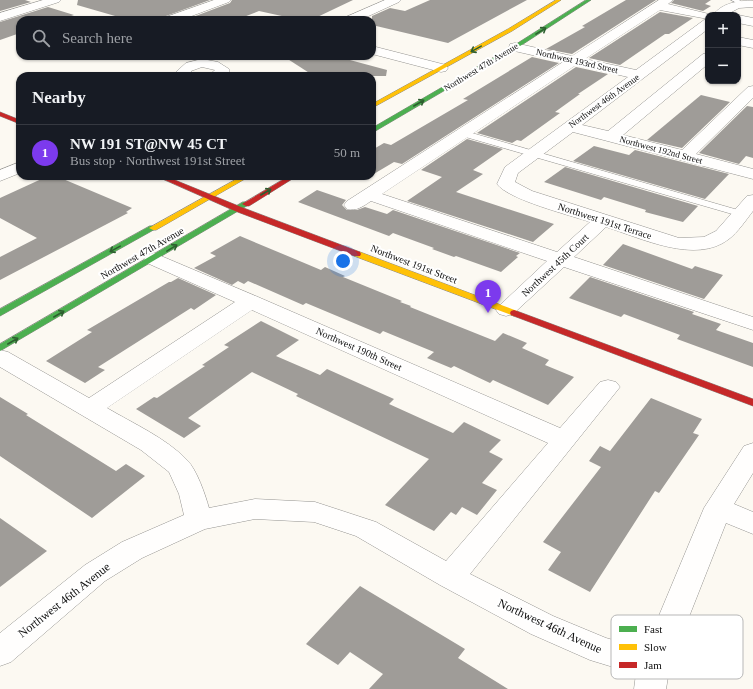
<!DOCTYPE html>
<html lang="en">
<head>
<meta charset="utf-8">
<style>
	:root { --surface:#171b24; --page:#242831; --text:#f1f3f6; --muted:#9ea1a6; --line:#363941; --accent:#7c3aed }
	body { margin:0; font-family:"Times New Roman",serif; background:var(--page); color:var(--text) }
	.controls { position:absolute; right:12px; top:12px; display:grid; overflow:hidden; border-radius:8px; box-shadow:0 1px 3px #0004 }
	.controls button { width:36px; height:36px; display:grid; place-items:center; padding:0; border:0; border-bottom:1px solid var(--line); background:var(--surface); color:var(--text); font:20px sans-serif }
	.you { position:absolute; left:343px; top:261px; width:14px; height:14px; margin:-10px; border:3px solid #fff; border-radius:50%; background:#1a73e8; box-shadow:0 0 0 6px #1a73e833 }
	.badge { display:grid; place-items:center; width:26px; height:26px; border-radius:50%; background:var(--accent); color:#fff; font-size:13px; font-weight:700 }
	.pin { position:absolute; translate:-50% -33px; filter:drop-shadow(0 1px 2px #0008) }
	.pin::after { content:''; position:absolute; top:21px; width:14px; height:12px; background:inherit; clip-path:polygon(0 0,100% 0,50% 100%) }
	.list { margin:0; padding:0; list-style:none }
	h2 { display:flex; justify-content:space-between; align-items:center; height:52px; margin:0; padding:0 16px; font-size:17px }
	h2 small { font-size:13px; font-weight:400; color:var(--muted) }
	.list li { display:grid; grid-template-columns:26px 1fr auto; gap:12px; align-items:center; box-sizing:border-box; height:56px; padding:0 16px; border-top:1px solid var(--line) }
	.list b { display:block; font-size:15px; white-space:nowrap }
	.list p { margin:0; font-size:13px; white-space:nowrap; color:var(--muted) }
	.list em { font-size:13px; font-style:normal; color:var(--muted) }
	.icon { flex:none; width:22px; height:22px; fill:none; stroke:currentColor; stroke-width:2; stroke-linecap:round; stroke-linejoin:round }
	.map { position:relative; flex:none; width:753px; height:689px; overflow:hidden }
	.search { position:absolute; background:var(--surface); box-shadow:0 1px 3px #0004; left:16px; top:16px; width:360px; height:44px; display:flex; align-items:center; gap:10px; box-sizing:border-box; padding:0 14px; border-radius:12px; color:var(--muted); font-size:15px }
	.panel { position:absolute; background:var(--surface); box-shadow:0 1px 3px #0004; left:16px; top:72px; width:360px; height:108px; border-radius:12px }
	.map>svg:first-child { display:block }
	.building { fill:#9f9c98 }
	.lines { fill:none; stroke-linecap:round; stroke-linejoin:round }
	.lane-casing { stroke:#959491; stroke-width:1 }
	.street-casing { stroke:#959491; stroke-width:1 }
	.fast-casing { stroke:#8c8a87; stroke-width:1 }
	.slow-casing { stroke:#8c8a87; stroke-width:1 }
	.jam-casing { stroke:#8c8a87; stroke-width:1 }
	.lane { fill:#fffefd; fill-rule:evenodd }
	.street { fill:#fffefd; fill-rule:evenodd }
	.fast { fill:#4caf50; fill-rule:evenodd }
	.slow { fill:#ffc107; fill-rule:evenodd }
	.jam { fill:#c62828; fill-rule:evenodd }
	.oneway { stroke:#2d5e2f }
	.labels { text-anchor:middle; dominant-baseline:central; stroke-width:4; stroke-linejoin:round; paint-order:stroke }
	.far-street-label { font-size:9px; fill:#0e0e0e; stroke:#fff }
	.street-label { font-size:10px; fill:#0e0e0e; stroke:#fff }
	.near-street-label { font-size:12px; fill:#0e0e0e; stroke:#fff }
	.key { fill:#fff; stroke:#b7b7b7; stroke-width:1 }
	.key-label { font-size:11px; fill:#0e0e0e }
</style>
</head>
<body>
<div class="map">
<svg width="753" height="689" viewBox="0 0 753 689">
	<rect width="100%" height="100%" fill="#fcf9f2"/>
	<g class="building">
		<path d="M0,0H25L31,2L0,11Z"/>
		<path d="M78,0H210L166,16L163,20H129L77,5Z"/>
		<path d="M232,0H353L311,20H300L259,11L236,20H185L230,3Z"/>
		<path d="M430,0H527L448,43L372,25V16L390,8L405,11Z"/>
		<path d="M626,0H656L572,54L546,49L585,27L582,26Z"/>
		<path d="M674,0H711L705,4L711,6L703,11L671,3Z"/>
		<path d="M48,7L74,15L60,20H20V33L0,40V22Z"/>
		<path d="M660,12L693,18L669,34H665L620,65L589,58Z"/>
		<path d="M283,56H335L387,70L386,76H314Z"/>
		<path d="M532,57L559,63L402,164L394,162L372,175V150L384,143L391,145L468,100L463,99Z"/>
		<path d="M576,67L608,74L578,94H580L555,112L560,113L521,141L517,140L512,143L477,133Z"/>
		<path d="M701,95L730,102L682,148L647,140Z"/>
		<path d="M747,106L753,107V158L746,156L739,164L699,153Z"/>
		<path d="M467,139L503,149L473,170L483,174L456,192L554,224L533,242L407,201L442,177L421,170Z"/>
		<path d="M594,146L629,155L635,150L729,174L705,199L573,161Z"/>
		<path d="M565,167L698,206L683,222L645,212L646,210L604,197L601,200L544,182Z"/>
		<path d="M48,176H56L132,208L126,212L128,213L0,280V257L37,238L0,218V198Z"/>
		<path d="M317,190L346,200L342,205L347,210H357L365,207L387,214L393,210L520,253L516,256L518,257L501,272L456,256L454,257L432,249L434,248L393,233L389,236L298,202Z"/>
		<path d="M240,236L321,270L325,267L345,276L343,277L402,301L400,302L411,306L410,307L495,341L503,333L527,343L522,348L549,360L545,365L574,377L548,405L493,380L490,383L454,366L451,368L427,358L434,352L383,331L380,334L306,303L303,305L248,281L244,284L238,281L232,285L194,268L216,256L210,253Z"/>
		<path d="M623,244L692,269L695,266L723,275L704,299L603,265Z"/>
		<path d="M590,277L694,312L692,314L721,324L716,330L753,343V367L677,339L680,335L624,314L621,317L569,298Z"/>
		<path d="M178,278L216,295L194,310L191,308L98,367L105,370L85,383L46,361L92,332L87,330L169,282H171Z"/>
		<path d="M261,321L299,340L276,356L320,375L327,369L394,399L389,404L453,433L464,422L501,440L489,452L503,459L482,483L497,490L477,515L462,507L456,515L451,512L434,531L385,505L429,459L296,396L298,394L252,372L188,418L201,426L184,438L136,409L154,397L157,398L205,366L202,365L229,347L224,345Z"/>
		<path d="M0,397L28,414L26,415L116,471L126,464L145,476L92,518L0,456Z"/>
		<path d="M651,398L702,419L693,433L699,435L659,493L655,491L590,592L548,570L561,552L543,542L601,467L589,461L600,446L610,451Z"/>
		<path d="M0,518L47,551L0,587Z"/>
		<path d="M360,586L465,649L458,658L508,689H369L383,674L350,652L338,665L306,644Z"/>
	</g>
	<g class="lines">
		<defs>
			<g id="lane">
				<path d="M731,0H739L744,3L741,5Z"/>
				<path d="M465,131L745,212L747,214L745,216H739L462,136V132Z"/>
			</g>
			<g id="street">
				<path d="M43,0H61L59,2L0,21V13Z"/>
				<path d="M214,0H231L229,2L181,20H164L166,17Z"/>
				<path d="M385,0H401L399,2L360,20H344L346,17Z"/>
				<path d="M659,0H673L668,4L713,15C722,3 739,0 753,1V7L739,8L726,15H708V29L582,125L608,131L703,54L708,53V64L623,135L682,150L748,87L753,86V98L696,154L753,169V179L573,132L518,173L515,182L532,191L679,238L704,237L716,231L747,196L753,195V211C746,220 738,232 729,239C696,265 641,238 606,227L574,257L753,317V330L564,267L513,314L506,316L499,314L496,310L499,306L547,261L371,201C362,207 357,211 347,209L344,205L347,201L563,62L510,50L509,47L510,44L515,43L572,56ZM660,10L708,19L704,20L636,70L585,59ZM576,65L628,77L505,167L497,184C509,200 570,215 590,222L557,252L382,194Z"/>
				<path d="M738,15L753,18V26L738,23Z"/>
				<path d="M738,37L753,40V48L738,45Z"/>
				<path d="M372,46L446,65L448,68L446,71L441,72L372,54Z"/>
				<path d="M202,59L218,62L229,69V72L225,76H208L215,70L202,67L191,71L194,76H179L176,72L186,63Z"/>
				<path d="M20,162V173L0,181V170Z"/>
				<path d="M154,253L258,297L560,428L600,382L608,380L616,382L620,387L616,392L470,574L553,616L606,638L645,649L704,508L744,446L753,443V473L734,504L753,512V534L726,523L670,665L666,689H634L636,674L590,660L531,634L440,585L356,536L314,522L255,519L205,529L142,558L105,581L11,662L0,666V633L85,565L122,542L184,515L179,494L169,472L141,450L0,367V350L8,352L89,398L235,302L147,263L144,259L147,255ZM252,310L548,443L446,561L376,522L315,502L255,499L209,508C205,494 197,470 187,460C166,438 134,424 107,408Z"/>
			</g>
			<g id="fast">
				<path d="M586,0H591L517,48L372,133V128L513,46Z"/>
				<path d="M243,202H246L250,204L0,351V344Z"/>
				<path d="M150,226H153L157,228L0,316V309Z"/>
			</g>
			<g id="slow">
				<path d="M556,0H561L512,31L372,108V104L508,29Z"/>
				<path d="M242,176H250L156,230H153L149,228Z"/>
				<path d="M354,252H360L517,311L518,313L514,316L511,315L354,256L353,254Z"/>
			</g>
			<g id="jam">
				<path d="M0,112L20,120V124L0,116Z"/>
				<path d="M156,176H165L241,207L360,252L361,254L360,256H354L235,211Z"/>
				<path d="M289,176H297L249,206H246L242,204Z"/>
				<path d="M514,310L753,399V406L511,315L510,313L511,311Z"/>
			</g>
		</defs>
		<use href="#lane" class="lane-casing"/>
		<use href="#street" class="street-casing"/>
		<use href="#fast" class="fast-casing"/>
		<use href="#slow" class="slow-casing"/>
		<use href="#jam" class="jam-casing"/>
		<use href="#lane" class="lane"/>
		<use href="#street" class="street"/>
		<use href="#fast" class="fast"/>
		<use href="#slow" class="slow"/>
		<use href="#jam" class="jam"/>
	</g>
	<defs><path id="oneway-shaft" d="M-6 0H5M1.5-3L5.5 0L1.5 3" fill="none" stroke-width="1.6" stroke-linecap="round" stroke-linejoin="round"/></defs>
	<g class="oneway">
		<use href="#oneway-shaft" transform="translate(541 31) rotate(-32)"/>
		<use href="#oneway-shaft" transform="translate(476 49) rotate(151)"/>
		<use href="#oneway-shaft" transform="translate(419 103) rotate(-30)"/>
		<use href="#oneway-shaft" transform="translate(266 192) rotate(-30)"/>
		<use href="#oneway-shaft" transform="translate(172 248) rotate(-31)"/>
		<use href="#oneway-shaft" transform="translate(115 249) rotate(151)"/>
		<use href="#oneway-shaft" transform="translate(59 314) rotate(-30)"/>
		<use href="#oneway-shaft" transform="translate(13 341) rotate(-30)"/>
	</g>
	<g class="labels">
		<g class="far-street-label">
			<text transform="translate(577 61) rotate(13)">Northwest 193rd Street</text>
			<text transform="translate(481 67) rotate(-31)">Northwest 47th Avenue</text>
			<text transform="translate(604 101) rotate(-36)">Northwest 46th Avenue</text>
			<text transform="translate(661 150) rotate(15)">Northwest 192nd Street</text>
		</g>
		<g class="street-label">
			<text transform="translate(605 221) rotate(18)">Northwest 191st Terrace</text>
			<text transform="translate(142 253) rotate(-30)">Northwest 47th Avenue</text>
			<text transform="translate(414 264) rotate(21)">Northwest 191st Street</text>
			<text transform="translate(555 265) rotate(-43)">Northwest 45th Court</text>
			<text transform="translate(359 349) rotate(24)">Northwest 190th Street</text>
		</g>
		<g class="near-street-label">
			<text transform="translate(64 600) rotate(-38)">Northwest 46th Avenue</text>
			<text transform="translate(550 626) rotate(25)">Northwest 46th Avenue</text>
		</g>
	</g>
	<rect x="611" y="615" width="132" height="64" rx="6" class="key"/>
	<rect x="619" y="626" width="18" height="6" fill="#4caf50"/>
	<rect x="619" y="644" width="18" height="6" fill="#ffc107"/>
	<rect x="619" y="662" width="18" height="6" fill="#c62828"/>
	<g class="key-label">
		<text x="644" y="633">Fast</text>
		<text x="644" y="651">Slow</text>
		<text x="644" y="669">Jam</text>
	</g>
</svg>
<div class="controls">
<button>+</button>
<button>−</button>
</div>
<div class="you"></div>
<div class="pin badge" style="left:488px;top:313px">1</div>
<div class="search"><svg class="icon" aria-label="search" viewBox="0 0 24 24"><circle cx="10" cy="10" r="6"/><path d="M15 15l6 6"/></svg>Search here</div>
<section class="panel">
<h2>Nearby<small></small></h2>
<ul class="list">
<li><span class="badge">1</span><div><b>NW 191 ST@NW 45 CT</b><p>Bus stop · Northwest 191st Street</p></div><em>50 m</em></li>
</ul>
</section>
</div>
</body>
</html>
